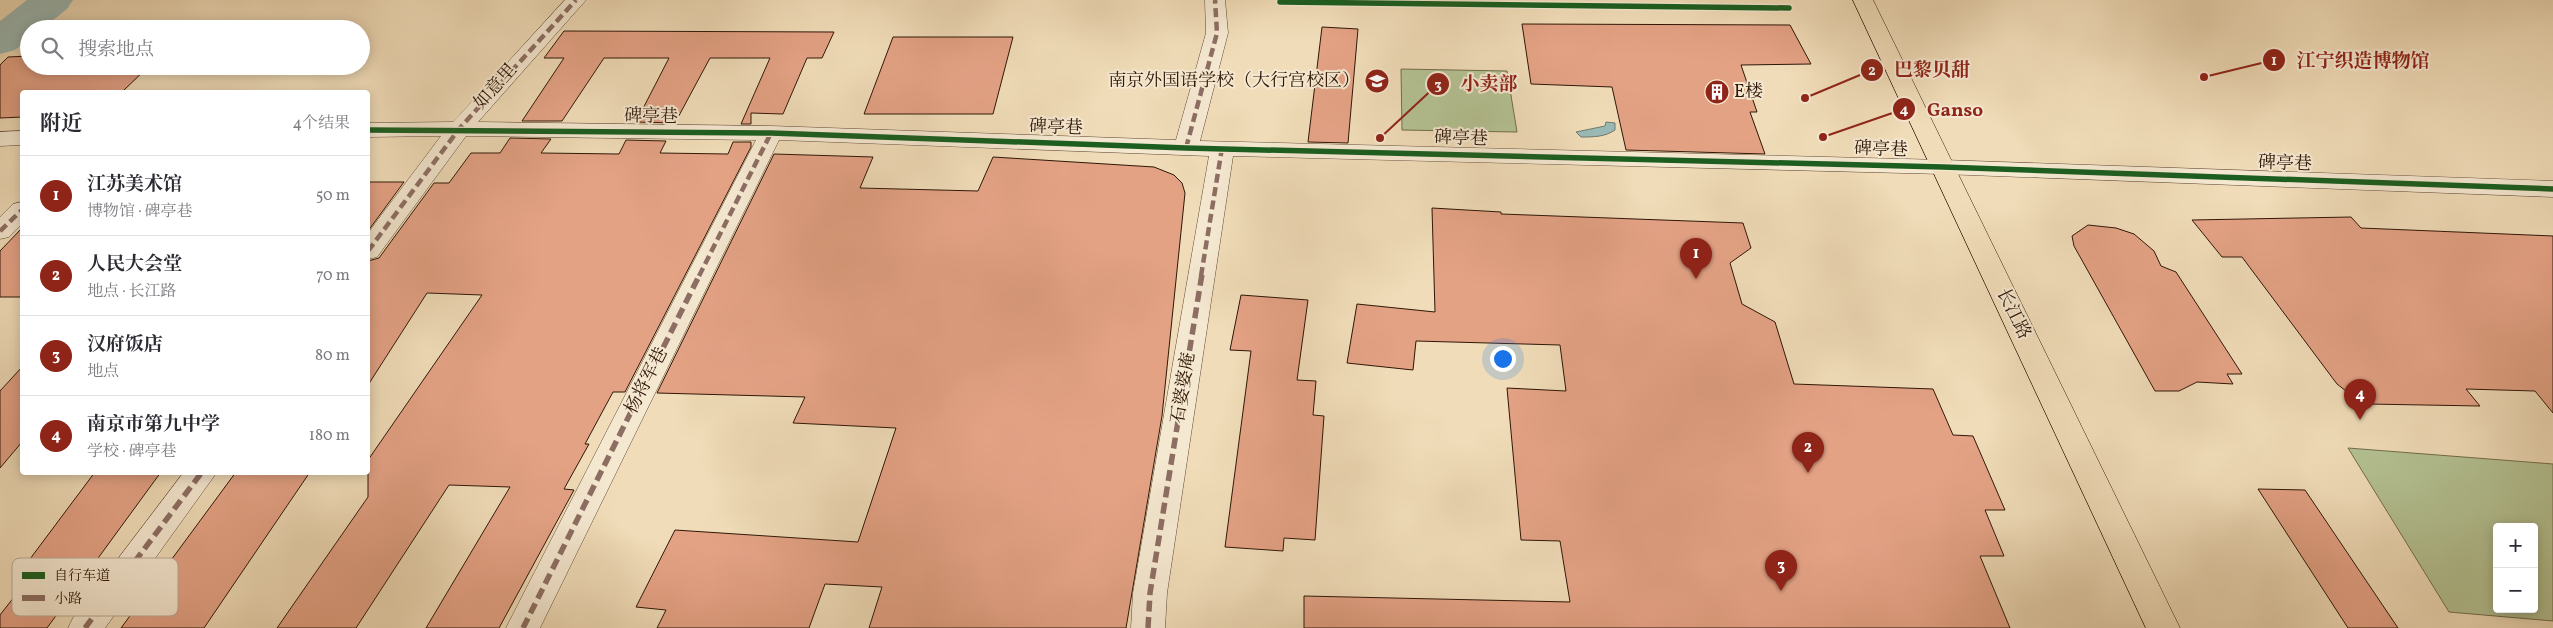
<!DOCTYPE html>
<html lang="zh">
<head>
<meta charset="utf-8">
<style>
	:root { --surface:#fff; --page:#f2f2f3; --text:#2b2b33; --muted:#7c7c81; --line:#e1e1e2; --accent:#8f2418 }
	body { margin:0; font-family:Vollkorn,"Noto Serif SC",serif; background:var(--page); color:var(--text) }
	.controls { position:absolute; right:15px; bottom:15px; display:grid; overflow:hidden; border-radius:5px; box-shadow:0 2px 12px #0003 }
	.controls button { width:45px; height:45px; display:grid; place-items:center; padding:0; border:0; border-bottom:1px solid var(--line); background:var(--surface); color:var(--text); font:25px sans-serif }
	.you { position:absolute; left:1502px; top:358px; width:18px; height:18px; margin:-12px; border:4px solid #fff; border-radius:50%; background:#1a73e8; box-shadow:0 0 0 8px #1a73e833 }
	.badge { display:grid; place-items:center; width:32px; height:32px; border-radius:50%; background:var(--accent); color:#fff; font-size:16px; font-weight:700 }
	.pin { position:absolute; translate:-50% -41px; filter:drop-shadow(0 1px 2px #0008) }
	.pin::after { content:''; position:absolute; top:26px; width:18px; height:15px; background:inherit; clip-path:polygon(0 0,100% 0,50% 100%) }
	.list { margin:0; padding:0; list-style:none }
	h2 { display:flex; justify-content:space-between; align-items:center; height:65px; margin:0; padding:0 20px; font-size:21px }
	h2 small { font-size:16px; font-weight:400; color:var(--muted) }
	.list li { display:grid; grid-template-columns:32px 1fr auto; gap:15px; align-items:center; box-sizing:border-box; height:80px; padding:0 20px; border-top:1px solid var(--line) }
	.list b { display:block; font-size:19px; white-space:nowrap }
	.list p { margin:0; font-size:16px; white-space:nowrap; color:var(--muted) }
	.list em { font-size:16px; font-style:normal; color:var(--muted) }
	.icon { flex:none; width:28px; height:28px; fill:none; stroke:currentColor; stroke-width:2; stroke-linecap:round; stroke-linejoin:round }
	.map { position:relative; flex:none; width:2553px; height:628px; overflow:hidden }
	.search { position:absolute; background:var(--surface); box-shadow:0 2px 12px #0003; left:20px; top:20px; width:350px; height:55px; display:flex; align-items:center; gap:12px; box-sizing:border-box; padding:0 18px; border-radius:28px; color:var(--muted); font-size:19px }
	.panel { position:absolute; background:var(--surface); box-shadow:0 2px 12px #0003; left:20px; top:90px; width:350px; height:385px; border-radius:5px }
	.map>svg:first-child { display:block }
	.green { fill:#b4c293; stroke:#726c4c; fill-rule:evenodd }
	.water { fill:#9bbab5; stroke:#70786f }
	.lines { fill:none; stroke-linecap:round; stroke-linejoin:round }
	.river { fill:#9bbab5; fill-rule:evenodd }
	.building { fill:#e4a285; stroke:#2f1606 }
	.minor-casing { stroke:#5f4832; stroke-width:1 }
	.major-casing { stroke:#2f1606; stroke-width:1 }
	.minor { fill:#f5e8d1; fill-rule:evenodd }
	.major { fill:#f0dcb8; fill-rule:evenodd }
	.quiet-far1 { stroke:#8d6e63; stroke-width:4.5; stroke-dasharray:9 4.5; stroke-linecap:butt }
	.quiet { stroke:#8d6e63; stroke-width:5.5; stroke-dasharray:11 5.5; stroke-linecap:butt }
	.cycleway-casing { stroke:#f5e8d1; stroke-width:8 }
	.cycleway { stroke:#1b5e20; stroke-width:5.5 }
	.labels { text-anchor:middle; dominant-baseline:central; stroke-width:4; stroke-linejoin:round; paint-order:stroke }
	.poi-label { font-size:18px; fill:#2f1606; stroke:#f5e8d1; text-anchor:end }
	.street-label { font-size:18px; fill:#2f1606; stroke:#f5e8d1 }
	.key { fill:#f5e8d1; stroke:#baa994; stroke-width:1 }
	.key-label { font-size:14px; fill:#2f1606 }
	.leader { fill:none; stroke:#8f2418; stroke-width:2 }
	.callout-dot { fill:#8f2418; stroke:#f5e8d1; stroke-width:2 }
	.mark-label { font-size:15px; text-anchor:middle; font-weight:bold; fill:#fff }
	.callout-label { font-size:19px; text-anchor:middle; font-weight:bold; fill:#8f2418; stroke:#f5e8d1; stroke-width:4; stroke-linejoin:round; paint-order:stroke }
</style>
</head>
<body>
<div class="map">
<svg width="2553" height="628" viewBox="0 0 2553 628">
	<rect width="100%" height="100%" fill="#f0dcb8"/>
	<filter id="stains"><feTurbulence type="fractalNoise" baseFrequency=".004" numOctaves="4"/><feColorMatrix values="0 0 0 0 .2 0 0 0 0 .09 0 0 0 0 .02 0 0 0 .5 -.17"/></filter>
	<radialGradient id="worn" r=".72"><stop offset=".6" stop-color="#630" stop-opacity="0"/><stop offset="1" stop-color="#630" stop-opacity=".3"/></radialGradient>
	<g class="green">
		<path d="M1401,69L1507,71L1517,132L1402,130Z"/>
		<path d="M2348,448L2553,464V621L2449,612ZM2497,527H2534V609H2497Z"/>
	</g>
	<path class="water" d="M1606,122L1615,123V130C1605,137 1593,137 1581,137L1576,132L1605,126Z"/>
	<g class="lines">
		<path class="river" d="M27,0H73L67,9L42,29H29V39L15,50L0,54V21Z"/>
	</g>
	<g class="building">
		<path d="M1522,24L1790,25L1811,64L1741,65L1757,112H1750L1765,154L1626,150L1612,87L1531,84Z"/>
		<path d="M1322,27L1358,29L1348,143L1308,142Z"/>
		<path d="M564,31L834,32L822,58H807L783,114L751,113V124H741L770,58H710L675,123L636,122L669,58H604L562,121H522L564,58H544Z"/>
		<path d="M893,37H1013L993,114H864Z"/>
		<path d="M29,56V66H149L122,92H22V117L0,118V65L8,57Z"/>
		<path d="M510,138L551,139L541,153L619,154L626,140L666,141L660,153L728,154L733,142H751V147L625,392H613L585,444H589L564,489L574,490L499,628H426L510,487L449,485L356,628H277L368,497V460L482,295L427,293L368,385V261L379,258L434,183H449L471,153H500Z"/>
		<path d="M774,154L873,157L860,188L978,191L993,157L1154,167L1174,175L1182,183L1185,193L1162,416L1126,628H869L882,587L825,584L809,628H657L666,610L636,607L675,530L858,542L896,428L793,423L805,397L657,393Z"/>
		<path d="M368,182H404L368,231Z"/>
		<path d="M1432,208L1501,212V214L1743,223L1751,248L1730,263L1742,304L1775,322L1794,384L1933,389L1953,435L1973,436L2005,510H1985L2004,556H1980L2010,628H1304V596L1570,602L1560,541L1521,540L1507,388L1566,391L1560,345L1416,341L1413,370L1347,363L1357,304L1435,312Z"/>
		<path d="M2351,217L2361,228L2553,236V413L2535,391L2466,389L2480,406L2368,404L2355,398L2337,384L2242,257H2222L2192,220Z"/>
		<path d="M2088,225L2116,228L2134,234L2154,251L2161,266L2176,272L2242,374H2227L2233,384L2197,382L2179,391H2155L2074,246L2072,236Z"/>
		<path d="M22,228V297H0V251Z"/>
		<path d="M1241,295L1308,300L1297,380L1316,381L1313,415L1324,416L1315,540L1284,538L1283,551L1225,547L1251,351L1230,350Z"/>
		<path d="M22,367V442L0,468V391Z"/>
		<path d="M95,472H161L47,628H0V615L29,578L15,579Z"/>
		<path d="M236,472H310L204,628H121Z"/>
		<path d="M2258,489L2305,490L2398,628H2348Z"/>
	</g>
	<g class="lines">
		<defs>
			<g id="minor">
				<path d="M565,0H586L478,122L771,126L1176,140L1206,33L1205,0H1225L1228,33L1200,141L1943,160L2553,181V197L1943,174L1233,156L1167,593L1165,628H1131L1133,593L1209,156L779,140L540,628H506L756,140L466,136L377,257L368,259V233L441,136L368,137V123L453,122Z"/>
				<path d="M22,131V145L0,146V132Z"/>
				<path d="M22,202V224L9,237L0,239V217L13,204Z"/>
				<path d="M184,472H217L105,628H68L73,618Z"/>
			</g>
			<path id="major" d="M1853,0H1873L2180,628H2146Z"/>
		</defs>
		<use href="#minor" class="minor-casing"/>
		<use href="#major" class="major-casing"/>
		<use href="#minor" class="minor"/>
		<use href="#major" class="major"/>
		<g class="quiet-far1">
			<path d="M1186,148L1217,33L1215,0"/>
			<path d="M0,231L22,210"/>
			<path d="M368,251L459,129L576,0"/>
			<path d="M699,276L771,133"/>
			<path d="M1201,276L1222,148"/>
		</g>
		<g class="quiet">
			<path d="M85,628L202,472"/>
			<path d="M523,628L700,274"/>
			<path d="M1148,628L1150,593L1202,274"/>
		</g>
		<defs>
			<g id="cycleway">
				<path d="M1280,2L1789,8"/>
				<path d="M368,130L771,133L1186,148L1943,167L2553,189"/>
			</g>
		</defs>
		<use href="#cycleway" class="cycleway-casing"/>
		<use href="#cycleway" class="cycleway"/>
	</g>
	<defs>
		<symbol id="school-disc" viewBox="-11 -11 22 22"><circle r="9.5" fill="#8f2418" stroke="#f5e8d1"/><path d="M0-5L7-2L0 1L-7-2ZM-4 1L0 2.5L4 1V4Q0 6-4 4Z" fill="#fff"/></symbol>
		<symbol id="building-disc" viewBox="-11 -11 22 22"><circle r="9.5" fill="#8f2418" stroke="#f5e8d1"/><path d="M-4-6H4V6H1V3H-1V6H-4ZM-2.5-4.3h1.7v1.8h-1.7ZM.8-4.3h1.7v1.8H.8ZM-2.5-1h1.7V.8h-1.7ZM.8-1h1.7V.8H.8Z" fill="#fff"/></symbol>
	</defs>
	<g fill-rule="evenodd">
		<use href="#school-disc" x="1363" y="67" width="28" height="28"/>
		<use href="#building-disc" x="1703" y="78" width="28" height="28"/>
	</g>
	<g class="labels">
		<g class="poi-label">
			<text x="1360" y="81">南京外国语学校（大行宫校区）</text>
			<text x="1734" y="92" text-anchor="start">E楼</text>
		</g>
		<g class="street-label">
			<text transform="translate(496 87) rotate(-48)">如意里</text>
			<text transform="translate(651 117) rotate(1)">碑亭巷</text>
			<text transform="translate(1056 128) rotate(2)">碑亭巷</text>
			<text transform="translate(1461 139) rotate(2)">碑亭巷</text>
			<text transform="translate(1881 150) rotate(2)">碑亭巷</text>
			<text transform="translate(2285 164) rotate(2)">碑亭巷</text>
			<text transform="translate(2013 314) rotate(64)">长江路</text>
			<text transform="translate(647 381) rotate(-63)">杨将军巷</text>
			<text transform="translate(1184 388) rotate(-81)">石婆婆庵</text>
		</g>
	</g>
	<rect x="12" y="558" width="166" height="58" rx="8" class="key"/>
	<rect x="22" y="572" width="23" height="7" fill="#1b5e20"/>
	<rect x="22" y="595" width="23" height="6" fill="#8d6e63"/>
	<g class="key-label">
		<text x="54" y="580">自行车道</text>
		<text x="54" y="603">小路</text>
	</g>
	<path class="leader" d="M2204 77L2274 60M1805 98L1872 70M1380 138L1438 84M1823 137L1904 109"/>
	<g class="callout-dot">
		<circle cx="2204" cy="77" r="5"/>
		<circle cx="1805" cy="98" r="5"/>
		<circle cx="1380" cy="138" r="5"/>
		<circle cx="1823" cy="137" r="5"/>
		<circle cx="2274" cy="60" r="12"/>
		<circle cx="1872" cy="70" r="12"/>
		<circle cx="1438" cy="84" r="12"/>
		<circle cx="1904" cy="109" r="12"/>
	</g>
	<g class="mark-label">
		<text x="2274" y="65">1</text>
		<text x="1872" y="75">2</text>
		<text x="1438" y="89">3</text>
		<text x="1904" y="114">4</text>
	</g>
	<g class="callout-label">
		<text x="2363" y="67">江宁织造博物馆</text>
		<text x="1932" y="76">巴黎贝甜</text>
		<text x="1489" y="90">小卖部</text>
		<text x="1955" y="116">Ganso</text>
	</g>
	<rect width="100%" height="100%" filter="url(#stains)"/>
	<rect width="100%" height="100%" fill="url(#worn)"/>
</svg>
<div class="controls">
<button>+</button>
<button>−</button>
</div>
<div class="you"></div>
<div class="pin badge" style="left:1696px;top:279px">1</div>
<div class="pin badge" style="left:1808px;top:473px">2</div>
<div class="pin badge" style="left:1781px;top:591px">3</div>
<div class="pin badge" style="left:2360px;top:420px">4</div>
<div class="search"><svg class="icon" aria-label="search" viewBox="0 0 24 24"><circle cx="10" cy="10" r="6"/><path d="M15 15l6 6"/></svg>搜索地点</div>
<section class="panel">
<h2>附近<small>4个结果</small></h2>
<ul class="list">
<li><span class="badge">1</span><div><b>江苏美术馆</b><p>博物馆 · 碑亭巷</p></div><em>50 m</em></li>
<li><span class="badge">2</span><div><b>人民大会堂</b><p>地点 · 长江路</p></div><em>70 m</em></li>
<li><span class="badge">3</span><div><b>汉府饭店</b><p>地点</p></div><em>80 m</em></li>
<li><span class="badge">4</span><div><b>南京市第九中学</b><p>学校 · 碑亭巷</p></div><em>180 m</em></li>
</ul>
</section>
</div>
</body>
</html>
